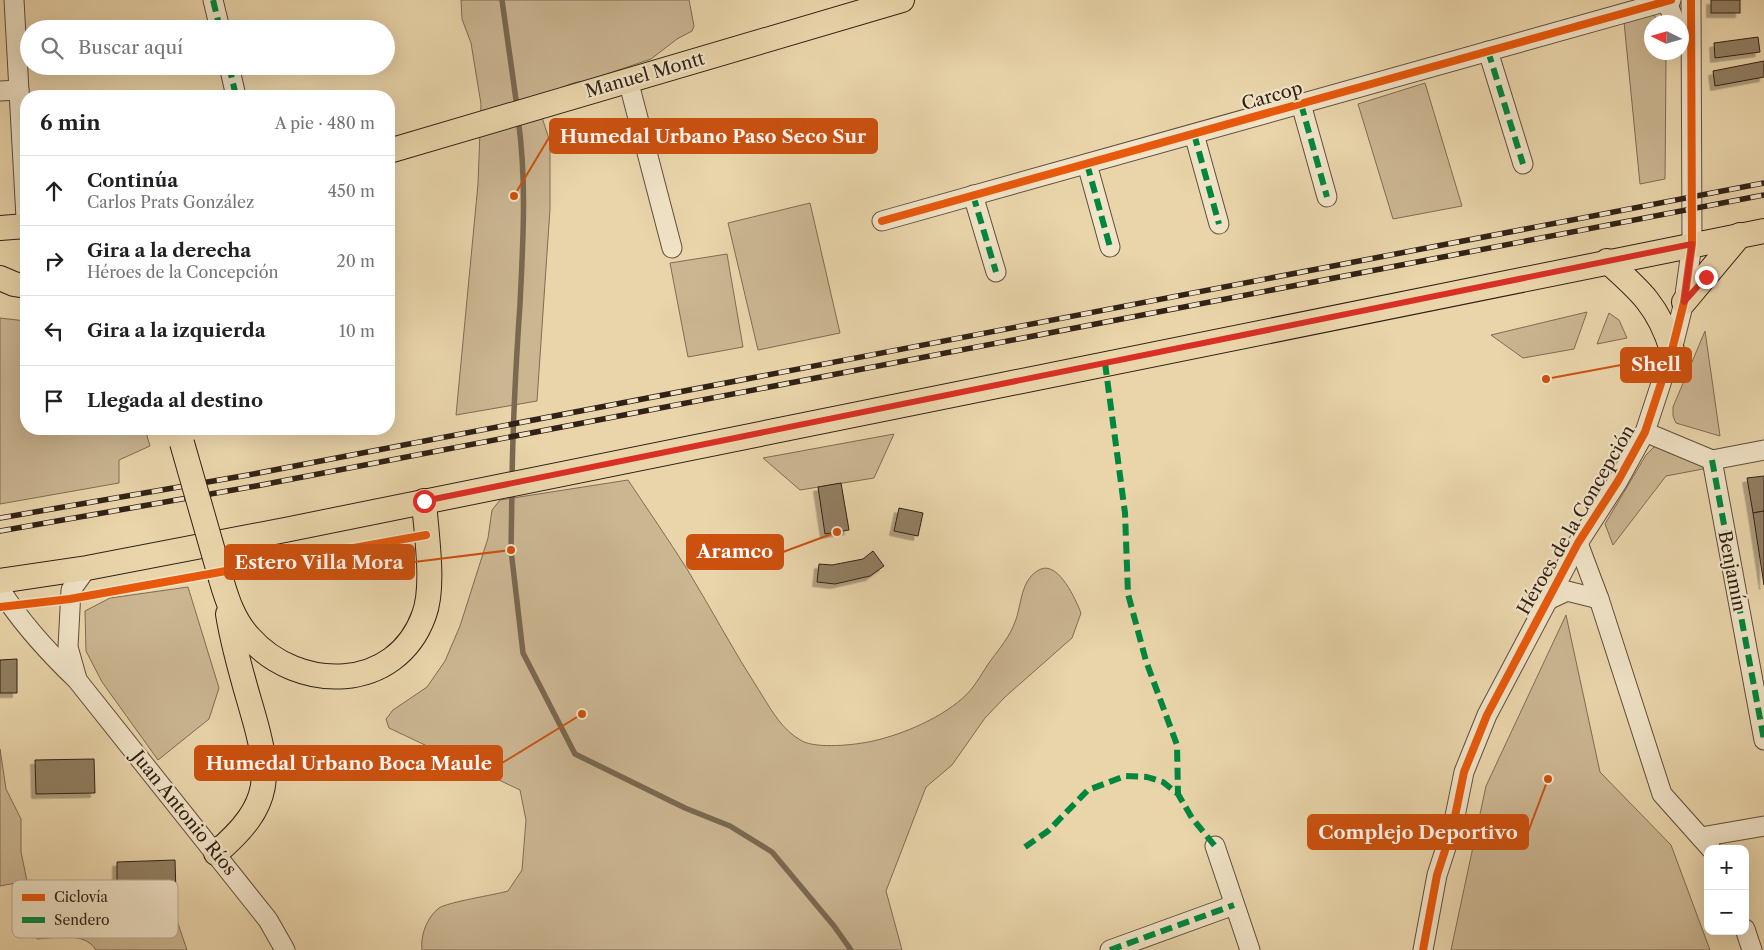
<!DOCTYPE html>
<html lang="es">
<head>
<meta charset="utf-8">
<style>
	:root { --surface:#fff; --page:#f2f2f2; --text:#202124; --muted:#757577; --line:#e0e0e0 }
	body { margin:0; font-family:"Libre Caslon Text",serif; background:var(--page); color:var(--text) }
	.controls { position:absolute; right:15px; bottom:15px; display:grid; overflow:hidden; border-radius:10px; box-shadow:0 5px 20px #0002 }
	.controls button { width:45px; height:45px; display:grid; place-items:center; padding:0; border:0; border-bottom:1px solid var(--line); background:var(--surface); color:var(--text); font:25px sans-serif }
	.compass { position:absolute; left:1644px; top:15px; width:45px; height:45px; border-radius:50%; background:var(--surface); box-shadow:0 5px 20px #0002; rotate:275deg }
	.stop { position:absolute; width:15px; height:15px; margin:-11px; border:4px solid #d93025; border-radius:50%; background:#fff }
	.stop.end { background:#d93025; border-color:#fff; box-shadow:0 1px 5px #0008 }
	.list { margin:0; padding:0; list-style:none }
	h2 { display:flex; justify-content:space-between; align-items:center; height:65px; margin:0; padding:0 20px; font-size:21px }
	h2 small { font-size:16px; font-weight:400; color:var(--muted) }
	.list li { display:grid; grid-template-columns:32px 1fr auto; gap:15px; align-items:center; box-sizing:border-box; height:70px; padding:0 20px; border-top:1px solid var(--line) }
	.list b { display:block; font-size:19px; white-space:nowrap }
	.list p { margin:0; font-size:16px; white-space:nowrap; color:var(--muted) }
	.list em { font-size:16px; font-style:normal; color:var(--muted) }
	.icon { flex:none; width:28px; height:28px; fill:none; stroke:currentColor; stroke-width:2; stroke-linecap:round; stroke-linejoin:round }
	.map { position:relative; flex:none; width:1764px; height:950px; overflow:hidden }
	.search { position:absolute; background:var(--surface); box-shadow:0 5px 20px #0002; left:20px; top:20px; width:375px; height:55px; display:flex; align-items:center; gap:12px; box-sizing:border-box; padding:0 18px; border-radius:28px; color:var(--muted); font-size:19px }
	.panel { position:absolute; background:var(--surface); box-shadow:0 5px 20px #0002; left:20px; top:90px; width:375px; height:345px; border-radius:20px }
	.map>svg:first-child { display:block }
	.green { fill:#cbb692; stroke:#7e6c54 }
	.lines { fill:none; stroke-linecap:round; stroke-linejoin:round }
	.stream { stroke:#7a6851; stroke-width:5.5 }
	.building { fill:#917f63; stroke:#312116; filter:url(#shadow) }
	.minor-casing { stroke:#5f4e3b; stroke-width:21 }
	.major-casing { stroke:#312116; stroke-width:26 }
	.minor { stroke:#f1e4c8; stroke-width:19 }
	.major { stroke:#ead5ab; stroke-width:24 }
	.rail-casing { stroke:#312116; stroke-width:5.5 }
	.rail { stroke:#f1e4c8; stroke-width:4; stroke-dasharray:11; stroke-linecap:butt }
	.major-bridge-casing { stroke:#312116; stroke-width:26; stroke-linecap:butt }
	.major-bridge { stroke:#ead5ab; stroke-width:24 }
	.quiet { stroke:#00873e; stroke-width:6; stroke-dasharray:12 6; stroke-linecap:butt }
	.cycleway-casing { stroke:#f1e4c8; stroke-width:11 }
	.cycleway { stroke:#e8590c; stroke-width:8 }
	.route { stroke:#d93025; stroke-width:6 }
	.labels { text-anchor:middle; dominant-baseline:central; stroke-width:4.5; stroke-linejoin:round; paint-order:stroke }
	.street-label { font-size:18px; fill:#312116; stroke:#f1e4c8 }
	.key { fill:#f1e4c8; stroke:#b7aa93; stroke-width:1 }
	.key-label { font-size:14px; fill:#312116 }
	.leader { fill:none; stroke:#cd510e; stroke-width:2 }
	.callout-dot { fill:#cd510e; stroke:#f1e4c8; stroke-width:2 }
	.callout { fill:#cd510e; stroke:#cd510e; stroke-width:2 }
	.callout-label { font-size:19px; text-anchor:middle; font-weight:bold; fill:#fff }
</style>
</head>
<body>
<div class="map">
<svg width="1764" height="950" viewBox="0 0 1764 950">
	<defs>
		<filter id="shadow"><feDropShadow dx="-4.5" dy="4.5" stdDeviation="0" flood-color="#0004"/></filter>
	</defs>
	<rect width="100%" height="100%" fill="#ead5ab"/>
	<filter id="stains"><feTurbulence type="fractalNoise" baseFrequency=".004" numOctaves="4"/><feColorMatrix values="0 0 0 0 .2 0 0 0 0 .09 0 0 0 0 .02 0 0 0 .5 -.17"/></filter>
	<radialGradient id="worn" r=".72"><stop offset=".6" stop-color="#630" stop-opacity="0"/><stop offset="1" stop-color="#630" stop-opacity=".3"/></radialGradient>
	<g class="green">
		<path d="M461,0H689L694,26L692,31L677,39L651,59L586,81C568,81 553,94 536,99L550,142V209L537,401L456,415L478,184L481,104L471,43L462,19Z"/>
		<path d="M1654,14L1657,22H1652V52L1665,53L1666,62L1665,179L1640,184L1624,22Z"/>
		<path d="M1425,83L1462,206L1393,219L1358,104Z"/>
		<path d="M810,203L840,333L758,350L728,223Z"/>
		<path d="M727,254L743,347L688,357L670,263Z"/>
		<path d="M1587,312L1574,349L1523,358L1491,335Z"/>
		<path d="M1609,313L1619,320L1627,338L1597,344Z"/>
		<path d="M0,318L26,321V429H145L150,446L119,460V483L0,504Z"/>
		<path d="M1705,331L1720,436L1676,423L1673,416V407Z"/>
		<path d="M894,434L874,478L800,490L763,458Z"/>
		<path d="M1660,445L1704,463L1703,469L1666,476L1613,545L1605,524L1646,455L1654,447Z"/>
		<path d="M628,480C648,510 668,539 687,569C712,610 734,652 760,692C772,711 782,730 802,741C817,749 856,745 873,741C904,734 944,717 967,694C976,685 983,671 991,660C1000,648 1010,636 1015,622C1022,605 1020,578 1041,569C1059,562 1076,600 1081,613L1072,638L1005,697L985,718L952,765L926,787L886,891L902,950H422C420,936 427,917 439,908C448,902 494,895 508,891L522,870L526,820L520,790L389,728L386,719L393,710L427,687L445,661L460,626L488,538L492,510L500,500Z"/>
		<path d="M188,587L219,688L209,719L158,760L102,682L86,651L85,611L110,598Z"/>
		<path d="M1566,615L1600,772L1671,845L1710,950H1451L1486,786Z"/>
		<path d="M0,749L6,789L21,819V852L27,881L0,886Z"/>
		<path d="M172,906L187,950H96C84,931 56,938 37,939L35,921Z"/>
	</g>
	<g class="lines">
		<g class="stream">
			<path d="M502,0L517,107"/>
			<path d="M512,479C513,420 516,362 520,304C523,242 527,181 518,118"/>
			<path d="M512,490L511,550L523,653L575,754L685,808L730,826L772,852L834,926L851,950"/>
		</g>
	</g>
	<g class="building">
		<rect x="1711" y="0" width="29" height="13"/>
		<path d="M1758,37L1760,52L1715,58L1714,43Z"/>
		<path d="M1764,61V77L1715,86L1713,71Z"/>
		<path d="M1764,476V511L1753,513L1747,478Z"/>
		<path d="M841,483L849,530L825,534L818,487Z"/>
		<path d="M899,508L923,513L918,536L894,531Z"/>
		<path d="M1764,511V585L1753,513Z"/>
		<path d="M873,551L884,566L870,576L835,584L817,582L819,564L832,565L863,559Z"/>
		<path d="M17,659V693H0V660Z"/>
		<path d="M94,759L95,793L36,794L35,760Z"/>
		<path d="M175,860L176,894L117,895V862Z"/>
	</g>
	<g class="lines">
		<defs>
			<g id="minor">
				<path d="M14,0L26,218"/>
				<path d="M213,0L220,29"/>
				<path d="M1666,0L1675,22"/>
				<path d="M1488,51L1523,164"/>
				<path d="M229,66L236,96"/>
				<path d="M628,80L672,248"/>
				<path d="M0,91L19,90"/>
				<path d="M1301,104L1327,197"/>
				<path d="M1194,134L1219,224"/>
				<path d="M1087,164L1110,247"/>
				<path d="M973,195L996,272"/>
				<path d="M882,221L1671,0"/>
				<path d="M1645,432L1712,460L1764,450"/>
				<path d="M1712,460L1764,740"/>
				<path d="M1578,543L1599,599L1662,794L1711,849"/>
				<path d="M0,589C21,623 49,653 77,680L268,920L285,950"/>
				<path d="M1546,601L1567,591L1599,599"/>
				<path d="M77,679L68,647L71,590L87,568"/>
				<path d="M1701,837L1764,826"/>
				<path d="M1215,846L1250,950"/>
				<path d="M1745,929L1752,950"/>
				<path d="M1110,950L1234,905"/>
				<path d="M1423,950L1437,875L1453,826L1464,772L1487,715L1578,543L1618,481L1645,432L1672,350L1684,302L1692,244L1691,0"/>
			</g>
			<g id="major">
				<path d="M389,151L902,0"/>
				<path d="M0,228L26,226"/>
				<path d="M1607,261C1640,290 1659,307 1672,350"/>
				<path d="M0,278L14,284L26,286"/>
				<path d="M1684,302L1740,235"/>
				<path d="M221,579C227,600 234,621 249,637C298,693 396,693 424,615C435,586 426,533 424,501"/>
				<path d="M0,581L87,568L285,530L1764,231"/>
				<path d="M216,853C274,804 271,775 251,707C242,676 233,646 228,614"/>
			</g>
		</defs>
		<use href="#minor" class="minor-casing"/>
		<use href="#major" class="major-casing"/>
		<use href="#minor" class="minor"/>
		<use href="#major" class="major"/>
		<defs>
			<g id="rail">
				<path d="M0,518L248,475L1764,183"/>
				<path d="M0,531L256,486L1764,195"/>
			</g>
		</defs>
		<use href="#rail" class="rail-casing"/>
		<use href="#rail" class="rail"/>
		<defs>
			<path id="major-bridge" d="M182,443L221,579"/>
		</defs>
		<use href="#major-bridge" class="major-bridge-casing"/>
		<use href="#major-bridge" class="major-bridge"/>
		<g class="quiet">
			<path d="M213,0L220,29"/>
			<path d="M1488,51L1523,164"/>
			<path d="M229,66L236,96"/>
			<path d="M1301,104L1327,197"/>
			<path d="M1194,134L1219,224"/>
			<path d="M1087,164L1110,247"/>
			<path d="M973,195L996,272"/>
			<path d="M1105,363L1125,513L1128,594L1146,661L1177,745L1178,794"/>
			<path d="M1712,460L1764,740"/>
			<path d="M1025,847L1048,831L1088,790L1125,776L1147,777L1163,782L1178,794L1192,818L1215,846"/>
			<path d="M1110,950L1234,905"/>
		</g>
		<defs>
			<g id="cycleway">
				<path d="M882,221L1671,0"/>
				<path d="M0,607L70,599L426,535"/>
				<path d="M1423,950L1437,875L1453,826L1464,772L1487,715L1578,543L1618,481L1645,432L1672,350L1684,302L1692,244L1691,0"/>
			</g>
		</defs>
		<use href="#cycleway" class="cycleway-casing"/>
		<use href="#cycleway" class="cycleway"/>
	</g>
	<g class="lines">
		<path class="route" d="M424,501L1692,244L1684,302L1706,277"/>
	</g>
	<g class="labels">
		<g class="street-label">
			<text transform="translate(645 75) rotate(-16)">Manuel Montt</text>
			<text transform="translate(1272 96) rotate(-16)">Carcop</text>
			<text transform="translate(1576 520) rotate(-60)">Héroes de la Concepción</text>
			<text transform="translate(1732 571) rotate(79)">Benjamín</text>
			<text transform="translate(184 813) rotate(51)">Juan Antonio Ríos</text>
		</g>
	</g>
	<rect x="12" y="880" width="166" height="58" rx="8" class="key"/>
	<rect x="22" y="894" width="23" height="7" fill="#e8590c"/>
	<rect x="22" y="917" width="23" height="6" fill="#00873e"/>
	<g class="key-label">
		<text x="54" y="902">Ciclovía</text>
		<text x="54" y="925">Sendero</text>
	</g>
	<path class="leader" d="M514 196L550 136M1546 379L1621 365M837 532L783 552M511 550L414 562M582 714L502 763M1548 779L1528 832"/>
	<g class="callout-dot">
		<circle cx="514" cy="196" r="5"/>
		<circle cx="1546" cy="379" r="5"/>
		<circle cx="837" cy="532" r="5"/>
		<circle cx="511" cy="550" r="5"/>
		<circle cx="582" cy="714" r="5"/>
		<circle cx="1548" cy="779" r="5"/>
	</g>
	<g class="callout">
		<rect x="550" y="119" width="327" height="34" rx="5"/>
		<rect x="1621" y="348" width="70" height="34" rx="5"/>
		<rect x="687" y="535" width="96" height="34" rx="5"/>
		<rect x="225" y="545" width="189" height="34" rx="5"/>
		<rect x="195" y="746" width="307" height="34" rx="5"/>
		<rect x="1308" y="815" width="220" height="34" rx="5"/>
	</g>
	<g class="callout-label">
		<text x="713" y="143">Humedal Urbano Paso Seco Sur</text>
		<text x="1656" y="371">Shell</text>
		<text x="735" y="558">Aramco</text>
		<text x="319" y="569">Estero Villa Mora</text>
		<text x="349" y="770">Humedal Urbano Boca Maule</text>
		<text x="1418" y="839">Complejo Deportivo</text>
	</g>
	<rect width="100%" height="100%" filter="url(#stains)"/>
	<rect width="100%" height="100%" fill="url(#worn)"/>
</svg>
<div class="controls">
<button>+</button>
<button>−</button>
</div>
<svg class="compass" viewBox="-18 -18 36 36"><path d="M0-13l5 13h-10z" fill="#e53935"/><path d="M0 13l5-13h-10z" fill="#757577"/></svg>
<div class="stop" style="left:424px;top:501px"></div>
<div class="stop end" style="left:1706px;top:277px"></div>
<div class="search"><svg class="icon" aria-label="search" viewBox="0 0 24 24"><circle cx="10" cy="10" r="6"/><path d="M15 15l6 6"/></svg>Buscar aquí</div>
<section class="panel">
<h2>6 min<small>A pie · 480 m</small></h2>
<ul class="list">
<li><svg class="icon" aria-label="ahead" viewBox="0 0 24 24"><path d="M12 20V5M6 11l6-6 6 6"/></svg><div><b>Continúa</b><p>Carlos Prats González</p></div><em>450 m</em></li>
<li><svg class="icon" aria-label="right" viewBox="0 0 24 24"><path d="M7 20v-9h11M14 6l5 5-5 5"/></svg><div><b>Gira a la derecha</b><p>Héroes de la Concepción</p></div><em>20 m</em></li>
<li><svg class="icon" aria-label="left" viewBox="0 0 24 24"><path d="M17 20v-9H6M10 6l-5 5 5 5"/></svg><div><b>Gira a la izquierda</b></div><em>10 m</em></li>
<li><svg class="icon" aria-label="arrive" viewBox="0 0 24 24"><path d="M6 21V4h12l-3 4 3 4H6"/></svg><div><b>Llegada al destino</b></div></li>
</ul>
</section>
</div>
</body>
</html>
